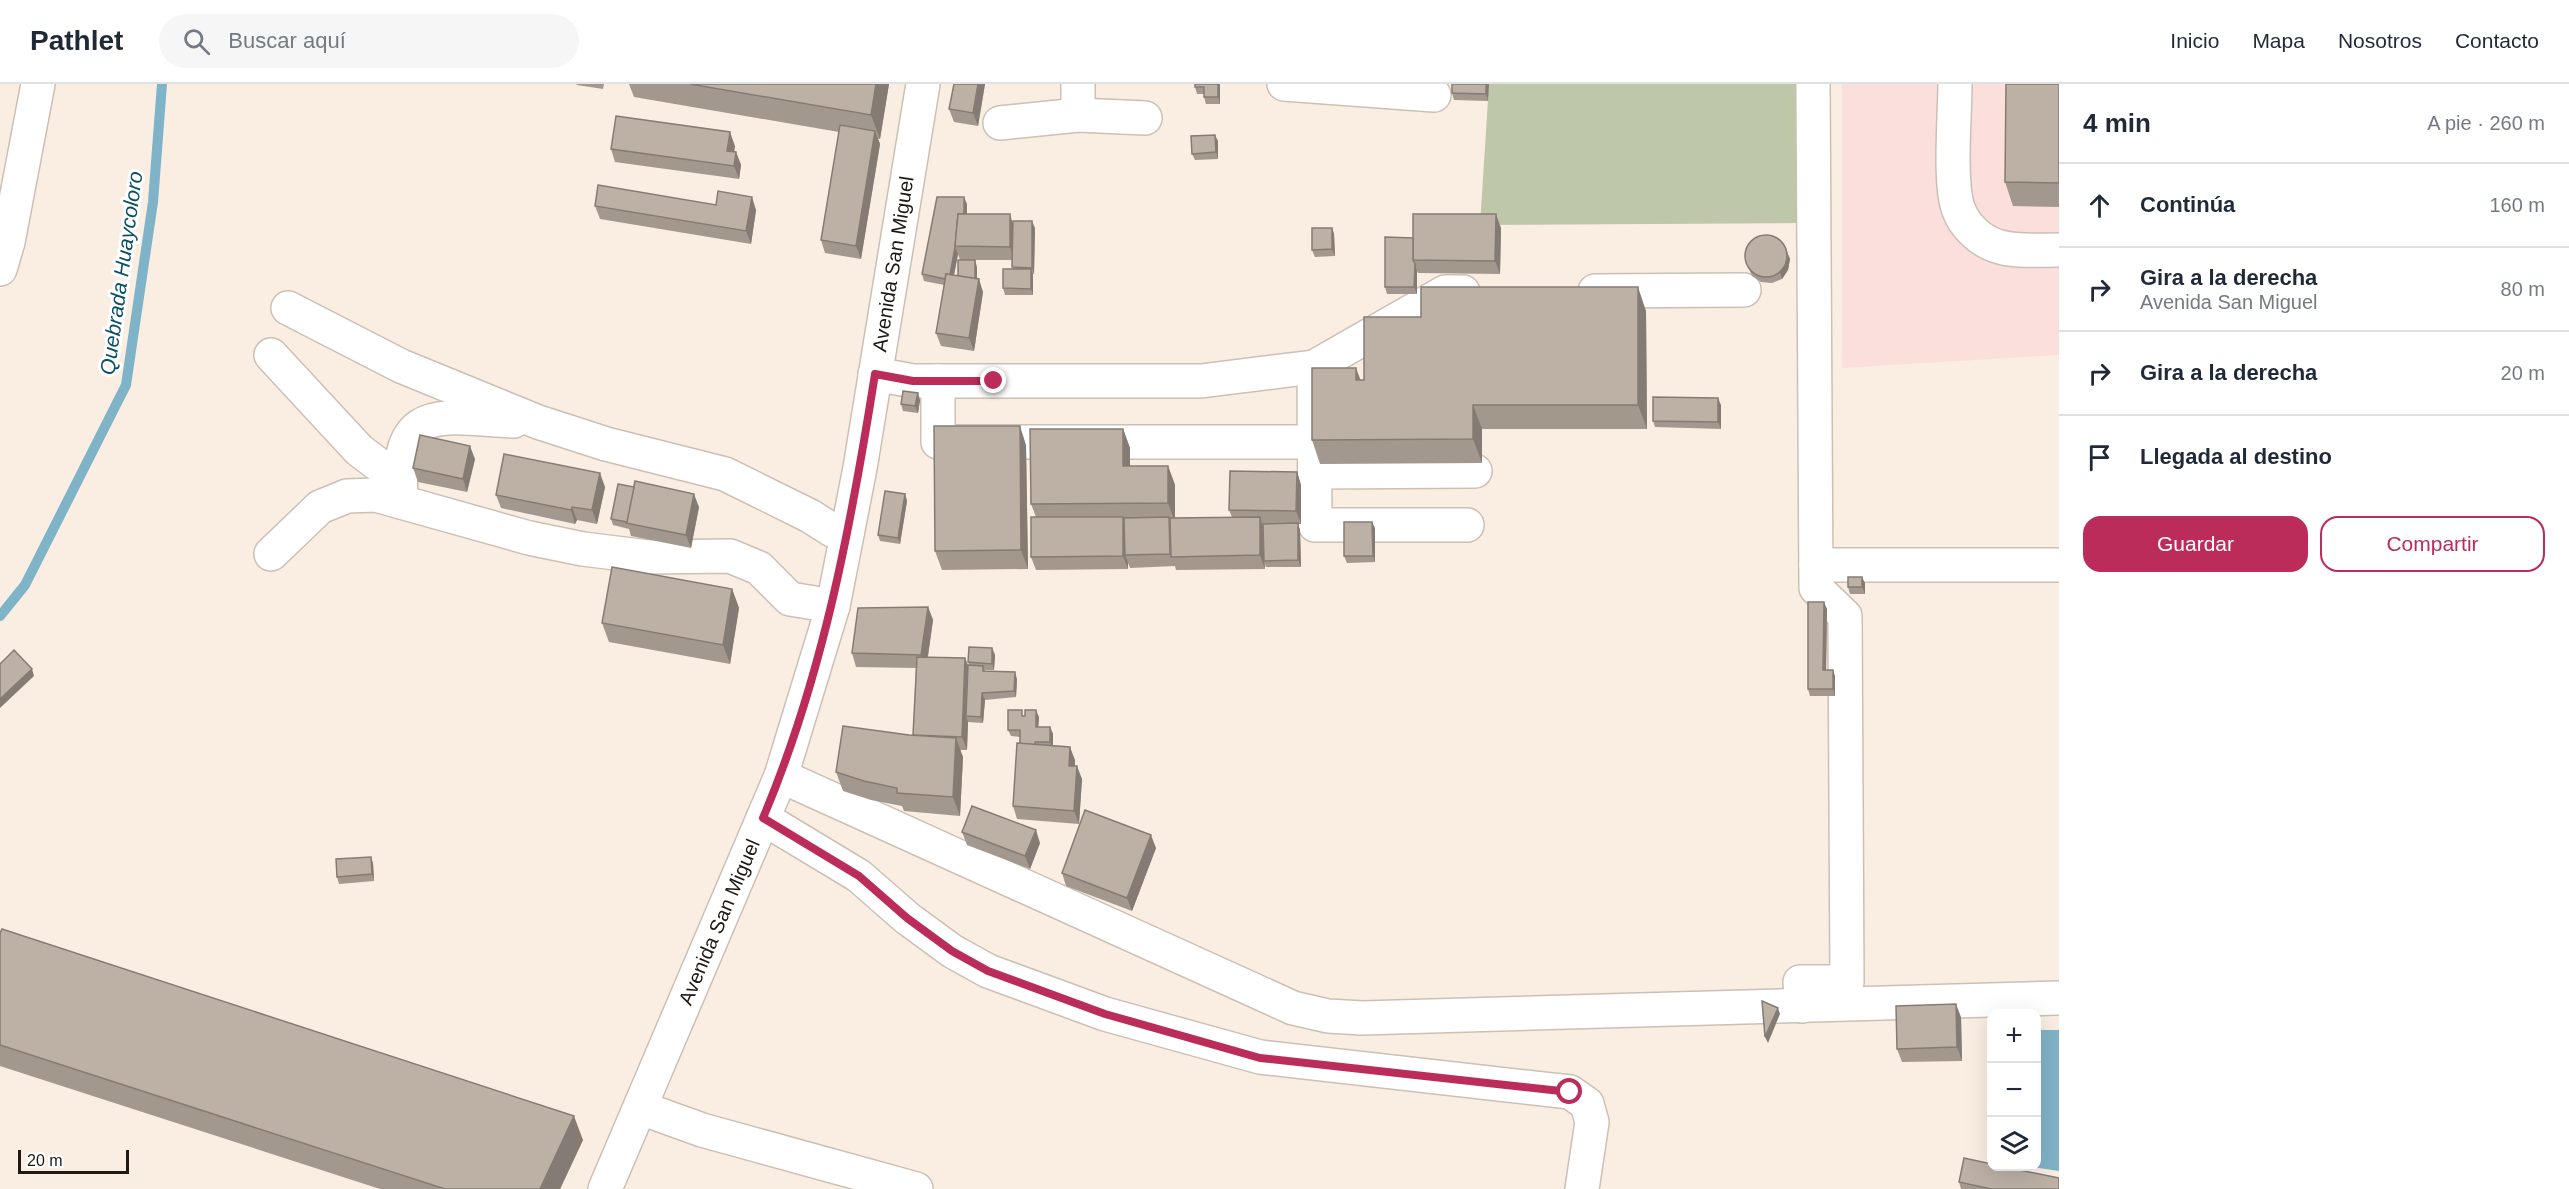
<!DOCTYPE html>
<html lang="es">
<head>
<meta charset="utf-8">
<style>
	:root { --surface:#fff; --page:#f6f6f7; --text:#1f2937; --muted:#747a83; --line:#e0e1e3; --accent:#bb2c5a }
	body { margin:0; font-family:Helvetica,sans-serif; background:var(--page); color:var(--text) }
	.controls { position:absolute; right:18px; bottom:18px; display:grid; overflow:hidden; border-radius:12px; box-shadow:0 6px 24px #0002 }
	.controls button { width:54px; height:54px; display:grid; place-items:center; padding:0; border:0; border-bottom:2px solid var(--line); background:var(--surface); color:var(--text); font:30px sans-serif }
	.scale { position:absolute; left:18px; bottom:15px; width:111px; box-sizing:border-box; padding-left:6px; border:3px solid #1e1915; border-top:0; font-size:16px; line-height:21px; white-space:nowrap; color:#1e1915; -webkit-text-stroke:4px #fff; paint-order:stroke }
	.stop { position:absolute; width:18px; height:18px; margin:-14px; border:4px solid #bb2c5a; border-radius:50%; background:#fff }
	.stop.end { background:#bb2c5a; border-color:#fff; box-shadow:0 2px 6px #0008 }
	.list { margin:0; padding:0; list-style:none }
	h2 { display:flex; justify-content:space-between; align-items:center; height:78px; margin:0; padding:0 24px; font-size:26px }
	h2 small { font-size:20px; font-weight:400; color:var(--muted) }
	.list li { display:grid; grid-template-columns:39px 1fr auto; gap:18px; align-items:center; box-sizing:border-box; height:84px; padding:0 24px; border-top:2px solid var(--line) }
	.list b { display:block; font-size:22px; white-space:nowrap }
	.list p { margin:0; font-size:20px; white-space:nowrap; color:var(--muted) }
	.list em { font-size:20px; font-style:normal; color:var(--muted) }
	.actions { display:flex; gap:12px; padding:18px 24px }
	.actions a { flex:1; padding:14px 0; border:2px solid var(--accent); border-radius:18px; text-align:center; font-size:21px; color:var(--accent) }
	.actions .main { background:var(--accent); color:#fff }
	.icon { flex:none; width:33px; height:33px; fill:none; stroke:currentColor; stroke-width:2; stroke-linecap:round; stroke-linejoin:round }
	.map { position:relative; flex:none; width:2059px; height:1105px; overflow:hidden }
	header { display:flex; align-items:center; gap:36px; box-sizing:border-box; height:84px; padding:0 30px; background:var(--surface); border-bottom:2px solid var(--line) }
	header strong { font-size:28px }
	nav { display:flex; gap:33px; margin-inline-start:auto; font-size:21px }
	.search { width:420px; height:54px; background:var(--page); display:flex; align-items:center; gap:15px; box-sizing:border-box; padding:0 21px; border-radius:33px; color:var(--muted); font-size:22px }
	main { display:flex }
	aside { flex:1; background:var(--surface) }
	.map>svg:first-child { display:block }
	.industrial { fill:#fadfdc }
	.green { fill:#bec7a8 }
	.water { fill:#7fb3c7 }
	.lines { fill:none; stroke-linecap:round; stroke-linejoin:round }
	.stream { stroke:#7fb3c7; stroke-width:10 }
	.minor-casing { stroke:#ccc0b5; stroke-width:36 }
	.major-casing { stroke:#ccc0b5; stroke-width:36 }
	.minor { stroke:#fff; stroke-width:33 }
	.major { stroke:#fff; stroke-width:33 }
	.wall { fill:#a3988f }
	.shaded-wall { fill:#847c74 }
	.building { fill:#bdb1a6; stroke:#847c74; stroke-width:1.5 }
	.route { stroke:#bb2c5a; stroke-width:8 }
	.labels { text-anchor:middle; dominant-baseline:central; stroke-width:6; stroke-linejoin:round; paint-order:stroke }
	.street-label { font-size:20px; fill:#1e1915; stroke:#fff }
	.water-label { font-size:21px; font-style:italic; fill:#075066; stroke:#fff }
</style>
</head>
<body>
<header>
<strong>Pathlet</strong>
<div class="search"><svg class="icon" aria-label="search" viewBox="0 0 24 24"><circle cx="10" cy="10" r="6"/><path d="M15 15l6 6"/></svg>Buscar aquí</div>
<nav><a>Inicio</a><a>Mapa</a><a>Nosotros</a><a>Contacto</a></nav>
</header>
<main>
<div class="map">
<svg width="2059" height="1105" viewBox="0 0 2059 1105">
	<rect width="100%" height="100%" fill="#faeee3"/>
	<path class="industrial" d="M1842,0H2059V271L1842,284Z"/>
	<path class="green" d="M1489,0H1805L1806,139L1480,141Z"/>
	<path class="water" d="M2037,946H2059V1087L2032,1083L2036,1082Z"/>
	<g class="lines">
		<path class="stream" d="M0,532L25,501L126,301L153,118L162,0"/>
		<defs>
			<g id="minor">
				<path d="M1284,0L1434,11"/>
				<path d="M1955,0C1955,31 1949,97 1958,124C1964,142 1981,158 2000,163C2019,168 2040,166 2059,166"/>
				<path d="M1078,31V0"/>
				<path d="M1000,39L1078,31L1145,34"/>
				<path d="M1595,207L1744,206"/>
				<path d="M1463,208H1445L1314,283L1315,441H1467"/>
				<path d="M288,224L401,282L538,338L606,360L725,390L810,432L832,446L847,449"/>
				<path d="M271,271L359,366L400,397"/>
				<path d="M875,290L913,297H1201L1314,283"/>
				<path d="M938,297V358H1314"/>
				<path d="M1315,388L1475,387"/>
				<path d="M401,418C395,318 436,333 514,337"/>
				<path d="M271,470L320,423L347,412L376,411L529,454L583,465L648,473L730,472L759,484L790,515L833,522"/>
				<path d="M1816,481H2059"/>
				<path d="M781,692L1293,924L1328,932L1362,934L2059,914"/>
				<path d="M763,734L859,792L907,834L952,867L988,887L1105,930L1260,973L1570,1008L1587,1020L1592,1038L1582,1105"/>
				<path d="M1802,922L1800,898H1847L1845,532L1816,504L1813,0"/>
				<path d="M641,1024L702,1046L916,1105"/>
				<path d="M605,1105L781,692L833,522L860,384L923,0"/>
			</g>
			<path id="major" d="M0,185L8,158L38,0"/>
		</defs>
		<use href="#minor" class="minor-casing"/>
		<use href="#major" class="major-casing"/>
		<use href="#minor" class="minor"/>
		<use href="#major" class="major"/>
	</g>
	<g class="wall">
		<path d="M576,0H604L603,5L577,1Z"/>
		<path d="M629,0H889L880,55H878L880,60L861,175L825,169L821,156L839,48L634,13Z"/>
		<path d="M954,0H985L978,42L954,38L949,25Z"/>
		<path d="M1220,0V20H1206L1204,13V10H1197L1195,3Z"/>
		<path d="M1489,0L1488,17L1454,16L1452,9Z"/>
		<path d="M2059,0V123L2013,122L2005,98Z"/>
		<path d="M1218,57V75L1195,76L1192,70Z"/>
		<path d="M735,62L734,68H736L741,81L739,95L615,78L611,65Z"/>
		<path d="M967,120V130L1035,144L1034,190H1033V211H1005L1003,204L1013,185L1012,176H960L958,170L954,191L958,192L977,183V195L983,208L974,267L941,262L936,249L944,201L924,197L922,190Z"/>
		<path d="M716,121L756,126L751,160L600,135L595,122Z"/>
		<path d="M1332,144L1334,150L1335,172L1315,173L1312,166Z"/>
		<path d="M1501,144L1500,190L1418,189L1417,187V210H1387L1385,203L1413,154Z"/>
		<path d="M1787,168L1790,175L1788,186L1782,195L1772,199L1761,198L1752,192L1748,182Z"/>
		<path d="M1646,227L1647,345H1482V379L1320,380L1312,356L1360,296H1364L1421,233Z"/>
		<path d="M920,316L918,329L903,327L901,320Z"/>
		<path d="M1721,321V345L1655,343L1653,337Z"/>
		<path d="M1123,345L1130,364V382H1168L1175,401V434L1232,433L1229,426L1297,388L1301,401V440H1298L1300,446L1301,483H1266L1265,480V485L1176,486L1175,482L1130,484L1128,479V485L1036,486L1031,473L1036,433L1031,420Z"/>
		<path d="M1026,361L1028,485L942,486L935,467Z"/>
		<path d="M475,375L467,408L418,398L413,384Z"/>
		<path d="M605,403L597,440L577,436L575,440L501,424L496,411Z"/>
		<path d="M634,403L699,423L691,464L631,452L629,445L613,441L611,435Z"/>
		<path d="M905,410L907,417L900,460L880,457L878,451Z"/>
		<path d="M1375,444V478L1347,479L1344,472Z"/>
		<path d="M1865,499V510H1850L1848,503Z"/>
		<path d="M732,505L739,524L730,580L609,558L602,539Z"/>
		<path d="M928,523L933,536L928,573L965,574L968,581H969L968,578L992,564L995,571L994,586H985V587L1017,595L1016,613L985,616L983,639L968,638L967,666H960L963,673L960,732L904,727L902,722L871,716L843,707L836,688L913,651L916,584L856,583L852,569Z"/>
		<path d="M1827,525L1826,586L1835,592V612H1810L1808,605Z"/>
		<path d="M1024,632L1039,633L1038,643H1050L1053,650V662L1075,676V682L1082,695L1079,740L1017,735L1013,722L1020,653L1011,652L1008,646Z"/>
		<path d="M962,748L1040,759L1030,785L967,761Z"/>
		<path d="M1156,764L1132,827L1066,802L1062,789Z"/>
		<path d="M373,779L374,797L339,800L337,793Z"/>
		<path d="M0,849L583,1056L560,1105H380L0,982Z"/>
		<path d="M1961,933L1962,977L1902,978L1897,965Z"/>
		<path d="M1959,1098L2059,1105H1961Z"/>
	</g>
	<g class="shaded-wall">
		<path d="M876,0H889L880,55L871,31Z"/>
		<path d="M978,0H985L978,42L973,29Z"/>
		<path d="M1218,0H1220V20L1218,13Z"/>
		<path d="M1486,0H1489L1488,17L1486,10Z"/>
		<path d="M875,47L880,60L861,175L856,162Z"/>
		<path d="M730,48L735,62L732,80L727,67Z"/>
		<path d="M1215,51L1218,57V75L1216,68Z"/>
		<path d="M736,68L741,81L739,95L734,82Z"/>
		<path d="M752,113L756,126L751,160L746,147Z"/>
		<path d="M964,113L967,120L966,144L964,137Z"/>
		<path d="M1010,130L1014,144V176L1010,163Z"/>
		<path d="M1496,130L1501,144L1500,190L1495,177Z"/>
		<path d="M1032,137L1035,144L1034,190L1032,184Z"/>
		<path d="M1332,144L1334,150L1335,172L1332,165Z"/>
		<path d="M955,164L958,170L952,202L949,195Z"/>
		<path d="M1787,168L1790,175L1788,186L1782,195L1780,188Z"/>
		<path d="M975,176L977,183V202L975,195Z"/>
		<path d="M1415,180L1417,187V210L1414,203Z"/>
		<path d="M1031,185L1033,192V211L1031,205Z"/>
		<path d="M979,195L983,208L974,267L969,254Z"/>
		<path d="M1638,203L1646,227L1647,345L1638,321Z"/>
		<path d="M1356,284L1365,308L1356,296Z"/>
		<path d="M918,309L920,316L918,329L915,322Z"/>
		<path d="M1718,314L1721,321V345L1718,338Z"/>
		<path d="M1473,321L1482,345V379L1473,355Z"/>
		<path d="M1020,342L1026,361L1028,485L1021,466Z"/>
		<path d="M1123,345L1130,364V401L1123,382Z"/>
		<path d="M470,362L475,375L467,408L463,395Z"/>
		<path d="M1168,382L1175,401V438L1168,419Z"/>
		<path d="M1297,388L1301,401V440L1296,427Z"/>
		<path d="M600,389L605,403L597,440L592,426Z"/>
		<path d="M694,410L699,423L691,464L686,451Z"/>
		<path d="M905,410L907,417L900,460L898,454Z"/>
		<path d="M572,423L577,436L575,440L571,426Z"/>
		<path d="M1123,433L1128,446L1125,471L1128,479V485L1123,472Z"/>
		<path d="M1169,433L1173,446L1171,473L1175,483L1170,470Z"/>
		<path d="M1260,433L1264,446V477L1265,485L1260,471Z"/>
		<path d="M1372,438L1375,444V478L1373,472Z"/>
		<path d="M1298,439L1300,446L1301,483L1298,476Z"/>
		<path d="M1862,493L1865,499V510L1862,503Z"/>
		<path d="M732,505L739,524L730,580L723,561Z"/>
		<path d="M1824,518L1827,525L1826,592L1823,586Z"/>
		<path d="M928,523L933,536L926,584L921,571Z"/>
		<path d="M992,564L995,571L994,586L992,580Z"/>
		<path d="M965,574L970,588L966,632L968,638L967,666L962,653Z"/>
		<path d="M32,585L34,592L0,624V615Z"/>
		<path d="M1833,586L1835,592V612L1833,605Z"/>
		<path d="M1015,588L1017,595L1016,613L1014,607Z"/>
		<path d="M982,609L985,616L983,639L981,633Z"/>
		<path d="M1036,626L1039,633L1038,650L1036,643Z"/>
		<path d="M1050,643L1053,650V665L1050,658Z"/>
		<path d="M956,654L963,673L960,732L953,713Z"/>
		<path d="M1070,663L1075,676L1074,695L1069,682Z"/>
		<path d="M1077,682L1082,695L1079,740L1074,727Z"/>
		<path d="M1036,746L1040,759L1030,785L1025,772Z"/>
		<path d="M1151,751L1156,764L1132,827L1127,814Z"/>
		<path d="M371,773L373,779L374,797L372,790Z"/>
		<path d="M1956,920L1961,933L1962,977L1957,963Z"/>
		<path d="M1778,924L1780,930L1768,959L1765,953Z"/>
		<path d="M574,1032L583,1056L560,1105H540Z"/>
	</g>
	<g class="building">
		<path d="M690,0H876L871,31Z"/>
		<path d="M954,0H978L973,29L949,25Z"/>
		<path d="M1195,0H1218V13H1204V3H1195Z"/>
		<path d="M1452,0H1486V10L1452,9Z"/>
		<path d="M2006,0H2059V99L2005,98Z"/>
		<path d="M616,32L730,48L727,67L736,68L734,82L611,65Z"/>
		<path d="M840,41L875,47L856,162L821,156Z"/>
		<path d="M1215,51L1216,68L1192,70L1191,52Z"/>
		<path d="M598,101L716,121L718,107L752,113L746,147L595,122Z"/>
		<path d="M937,113H964V130H958L955,163L950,191L946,190L945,195L922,190Z"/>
		<path d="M958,130H1010V163L955,162Z"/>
		<path d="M1413,130H1496L1495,177L1413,176Z"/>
		<path d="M1013,137H1032V184L1012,183Z"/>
		<path d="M1312,144H1332V165L1312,166Z"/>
		<circle cx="1766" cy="172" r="21"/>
		<path d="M1385,153L1413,154V176L1415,180L1414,203H1385Z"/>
		<path d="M958,176H975V195L958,192Z"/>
		<path d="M1003,185H1031V205L1003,204Z"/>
		<path d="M946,190L979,195L969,254L936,249Z"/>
		<path d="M1421,203H1638V321H1473V355L1312,356V284H1356V296H1364V233H1421Z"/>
		<path d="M903,307L918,309L915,322L901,320Z"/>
		<path d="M1653,313L1718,314V338L1653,337Z"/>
		<path d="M934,342H1020L1021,466L935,467Z"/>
		<path d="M1030,345H1123V382H1168V419L1031,420Z"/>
		<path d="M420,351L470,362L463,395L413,384Z"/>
		<path d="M504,370L600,389L592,426L572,423L571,426L496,411Z"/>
		<path d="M1230,387L1297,388L1296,427L1229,426Z"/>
		<path d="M635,397L694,410L686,451L626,439Z"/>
		<path d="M618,400L634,403L627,438L611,435Z"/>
		<path d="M885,407L905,410L898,454L878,451Z"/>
		<path d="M1031,433H1123V472L1031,473Z"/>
		<path d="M1169,433L1170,470L1125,471L1124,434Z"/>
		<path d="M1260,433V471L1171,473L1170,434Z"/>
		<path d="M1344,438H1372L1373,472H1344Z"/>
		<path d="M1298,439V476L1264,477L1263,440Z"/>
		<path d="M612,483L732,505L723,561L602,539Z"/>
		<rect x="1848" y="493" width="14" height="10"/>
		<path d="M1808,518H1824L1823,586H1833V605H1808Z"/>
		<path d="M928,523L921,571L852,569L858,524Z"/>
		<path d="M969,563L992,564V580L968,578Z"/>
		<path d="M14,566L32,585L0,615V580Z"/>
		<path d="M917,573L965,574L962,653L913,651Z"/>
		<path d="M968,581L983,582V587L1015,588L1014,607L982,609L981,633L966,632Z"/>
		<path d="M1008,626H1022V632H1025V626H1036V643H1050V658H1035V661L1020,660V646H1008Z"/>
		<path d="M843,642L909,651L956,654L953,713L897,709V704L864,697L836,688Z"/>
		<path d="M1017,659L1070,663L1069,682H1077L1074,727L1013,722Z"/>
		<path d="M972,722L1036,746L1025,772L962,748Z"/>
		<path d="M1085,726L1151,751L1127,814L1062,789Z"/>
		<path d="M371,773L372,790L337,793L336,775Z"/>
		<path d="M2,845L574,1032L540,1105H445L0,961V849Z"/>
		<path d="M1762,917L1778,924L1765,953Z"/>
		<path d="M1956,920L1957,963L1897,965L1896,922Z"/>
		<path d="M1964,1074L1992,1080V1083H2004L2059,1094V1105H1991L1959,1098Z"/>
	</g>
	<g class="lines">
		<path class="route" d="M994,297H913L875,290C851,442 823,592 763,734L859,792L907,834L952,867L988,887L1105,930L1260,974L1570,1008"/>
	</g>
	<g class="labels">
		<g class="street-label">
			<text transform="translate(893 180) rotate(-81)">Avenida San Miguel</text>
			<text transform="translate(719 838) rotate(-67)">Avenida San Miguel</text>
		</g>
		<g class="water-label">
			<text transform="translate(121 189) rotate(-82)">Quebrada Huaycoloro</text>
		</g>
	</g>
</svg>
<div class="controls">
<button>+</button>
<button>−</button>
<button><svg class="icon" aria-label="layers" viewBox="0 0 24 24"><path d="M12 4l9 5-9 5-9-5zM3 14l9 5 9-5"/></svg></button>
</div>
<div class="scale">20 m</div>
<div class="stop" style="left:1570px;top:1008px"></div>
<div class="stop end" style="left:994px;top:297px"></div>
</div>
<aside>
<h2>4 min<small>A pie · 260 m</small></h2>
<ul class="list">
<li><svg class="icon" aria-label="ahead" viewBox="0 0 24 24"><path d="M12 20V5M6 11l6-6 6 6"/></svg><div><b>Continúa</b></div><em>160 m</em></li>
<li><svg class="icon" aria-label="right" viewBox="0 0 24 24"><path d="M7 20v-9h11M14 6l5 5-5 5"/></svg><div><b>Gira a la derecha</b><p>Avenida San Miguel</p></div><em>80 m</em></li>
<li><svg class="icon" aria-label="right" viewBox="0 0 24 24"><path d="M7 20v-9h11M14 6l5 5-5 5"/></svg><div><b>Gira a la derecha</b></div><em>20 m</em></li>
<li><svg class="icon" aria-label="arrive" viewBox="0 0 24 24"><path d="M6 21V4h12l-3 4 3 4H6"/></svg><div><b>Llegada al destino</b></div></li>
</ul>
<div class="actions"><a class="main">Guardar</a><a>Compartir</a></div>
</aside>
</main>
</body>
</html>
